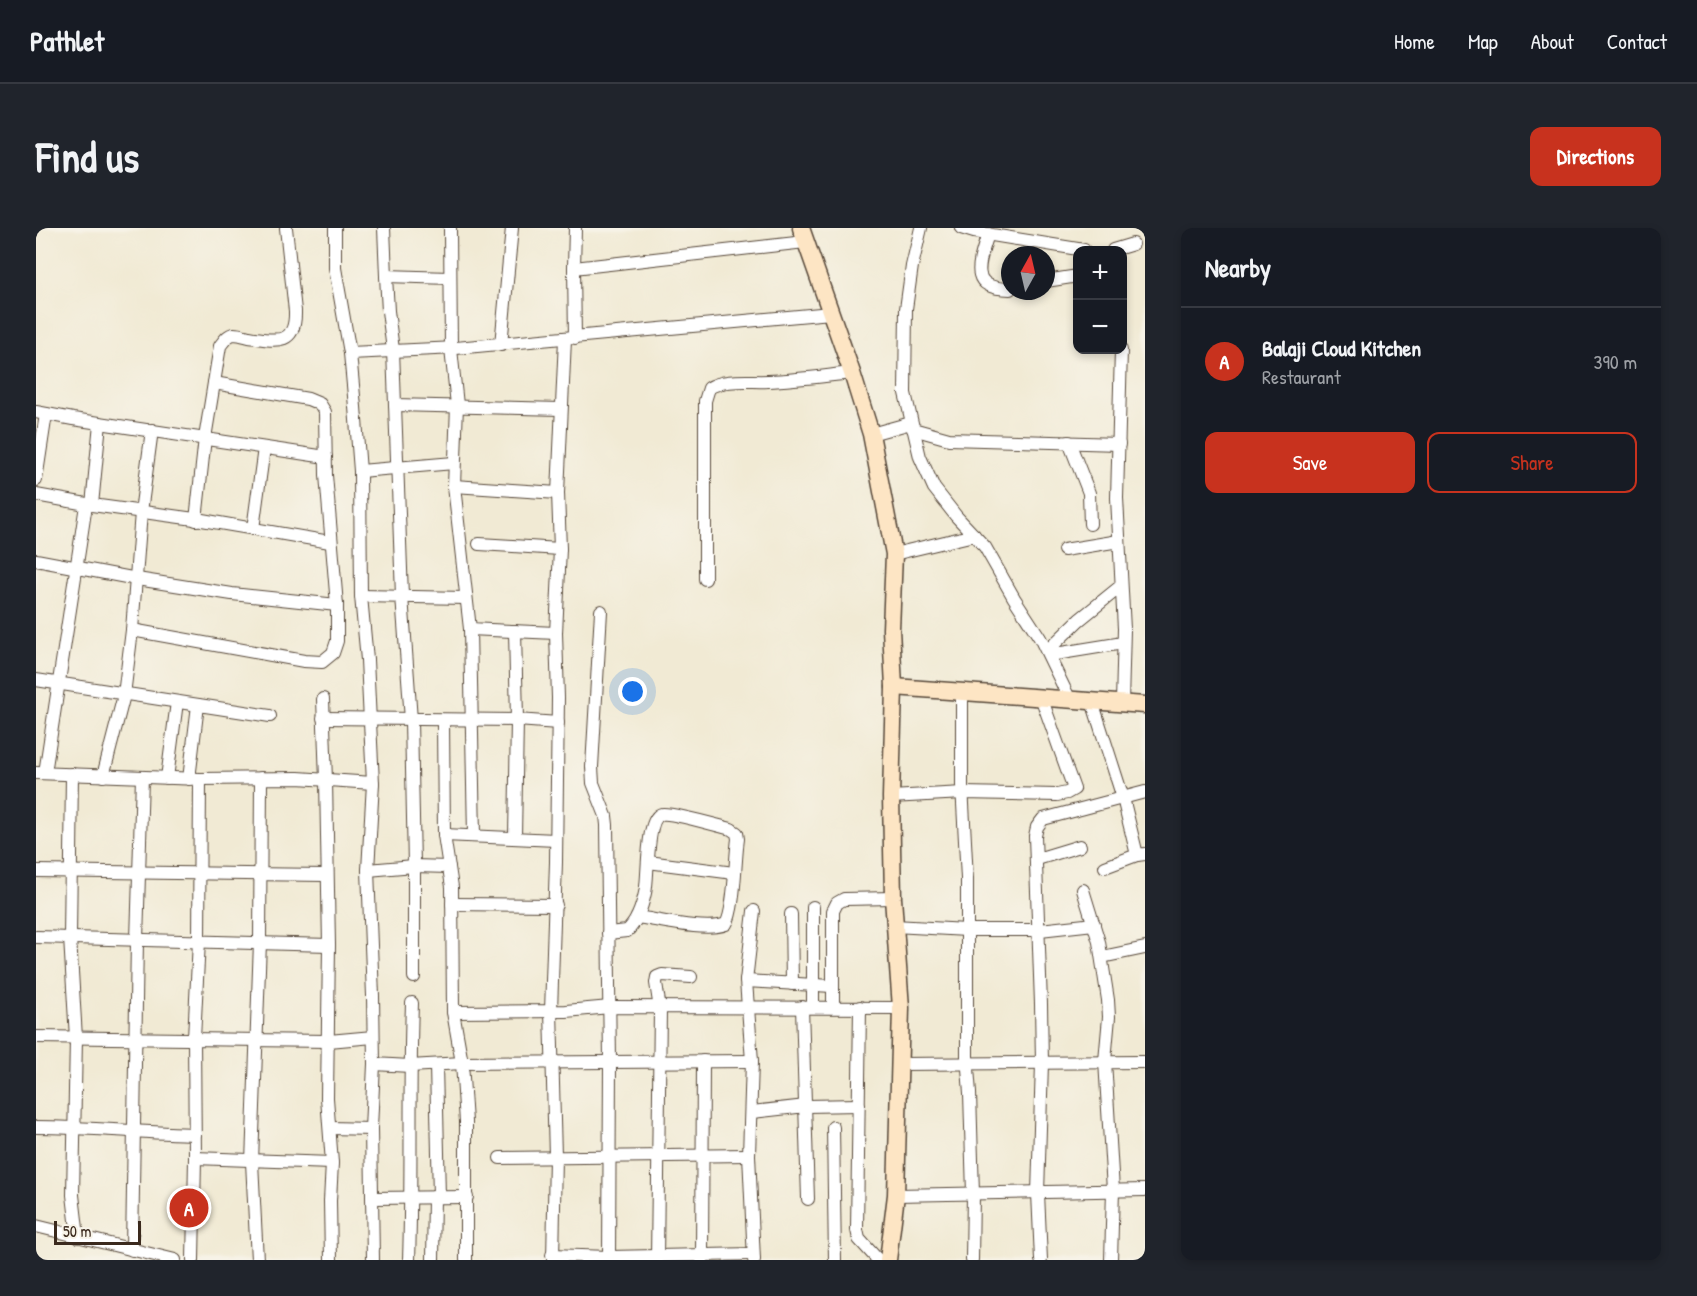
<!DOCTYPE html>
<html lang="en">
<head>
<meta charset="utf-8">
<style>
	:root { --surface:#171b24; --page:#20242c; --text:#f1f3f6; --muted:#9ea1a6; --line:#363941; --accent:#c8321e }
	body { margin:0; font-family:"Patrick Hand",sans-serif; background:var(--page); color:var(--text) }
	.controls { position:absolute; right:18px; top:18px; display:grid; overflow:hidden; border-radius:12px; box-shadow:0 3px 9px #0003 }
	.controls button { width:54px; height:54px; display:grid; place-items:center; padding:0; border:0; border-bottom:2px solid var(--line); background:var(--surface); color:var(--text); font:30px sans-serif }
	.compass { position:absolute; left:965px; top:18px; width:54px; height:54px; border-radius:50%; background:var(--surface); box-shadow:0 3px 9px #0003; rotate:8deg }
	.scale { position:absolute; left:18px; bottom:15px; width:87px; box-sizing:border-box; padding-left:6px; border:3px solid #3b2a1e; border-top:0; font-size:16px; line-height:21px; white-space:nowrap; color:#3b2a1e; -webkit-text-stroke:4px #f7f3e8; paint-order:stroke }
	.you { position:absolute; left:597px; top:464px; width:21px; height:21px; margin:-15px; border:4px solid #fff; border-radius:50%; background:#1a73e8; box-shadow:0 0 0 9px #1a73e833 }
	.badge { display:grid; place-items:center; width:39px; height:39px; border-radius:50%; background:var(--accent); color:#fff; font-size:20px; font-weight:700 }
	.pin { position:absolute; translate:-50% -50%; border:3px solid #fff; box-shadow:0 2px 6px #0006 }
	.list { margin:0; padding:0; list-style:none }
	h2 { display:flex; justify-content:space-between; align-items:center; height:78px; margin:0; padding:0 24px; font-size:26px }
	h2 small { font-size:20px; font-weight:400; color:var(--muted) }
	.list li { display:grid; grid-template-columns:39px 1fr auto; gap:18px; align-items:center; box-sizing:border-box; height:108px; padding:0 24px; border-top:2px solid var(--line) }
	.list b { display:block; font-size:22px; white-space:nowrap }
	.list p { margin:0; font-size:20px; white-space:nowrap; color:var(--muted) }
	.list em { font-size:20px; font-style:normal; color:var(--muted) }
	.actions { display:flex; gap:12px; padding:18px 24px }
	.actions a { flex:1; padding:14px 0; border:2px solid var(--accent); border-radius:12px; text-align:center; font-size:21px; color:var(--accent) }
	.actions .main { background:var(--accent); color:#fff }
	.map { position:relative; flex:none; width:1109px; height:1032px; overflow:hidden; border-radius:12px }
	header { display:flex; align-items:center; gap:36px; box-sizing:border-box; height:84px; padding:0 30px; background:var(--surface); border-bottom:2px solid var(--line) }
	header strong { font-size:28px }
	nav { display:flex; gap:33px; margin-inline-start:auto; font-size:21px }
	.intro { display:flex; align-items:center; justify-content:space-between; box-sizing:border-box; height:144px; padding:0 36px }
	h1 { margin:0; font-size:42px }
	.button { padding:15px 27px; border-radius:12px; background:var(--accent); color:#fff; font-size:21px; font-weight:700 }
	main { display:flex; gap:36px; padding:0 36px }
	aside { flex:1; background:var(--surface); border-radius:12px; box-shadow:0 3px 9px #0003 }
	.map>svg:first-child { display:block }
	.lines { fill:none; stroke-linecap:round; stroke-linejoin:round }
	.street-casing { stroke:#564739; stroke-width:14 }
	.secondary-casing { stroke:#564739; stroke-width:19 }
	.street { stroke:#fff; stroke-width:12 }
	.secondary { stroke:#fde5c4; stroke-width:16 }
</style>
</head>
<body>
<header>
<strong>Pathlet</strong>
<nav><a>Home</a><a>Map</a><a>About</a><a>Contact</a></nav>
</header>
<div class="intro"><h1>Find us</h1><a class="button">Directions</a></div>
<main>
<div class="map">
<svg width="1109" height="1032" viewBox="0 0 1109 1032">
	<rect width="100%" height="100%" fill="#f7f3e8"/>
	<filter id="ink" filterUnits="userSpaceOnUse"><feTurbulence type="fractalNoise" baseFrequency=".0167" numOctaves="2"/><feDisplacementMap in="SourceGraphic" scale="12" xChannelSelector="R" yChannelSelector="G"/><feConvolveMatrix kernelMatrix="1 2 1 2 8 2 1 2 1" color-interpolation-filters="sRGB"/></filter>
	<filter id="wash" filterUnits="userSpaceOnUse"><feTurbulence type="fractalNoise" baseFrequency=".008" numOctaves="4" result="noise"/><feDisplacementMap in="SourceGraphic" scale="24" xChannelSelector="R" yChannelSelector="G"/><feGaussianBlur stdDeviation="1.35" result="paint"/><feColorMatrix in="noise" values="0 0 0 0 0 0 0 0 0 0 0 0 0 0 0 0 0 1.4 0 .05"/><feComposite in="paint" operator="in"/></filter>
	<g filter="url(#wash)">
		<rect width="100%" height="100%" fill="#f1ead4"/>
	</g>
	<g filter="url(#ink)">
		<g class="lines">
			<defs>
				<g id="street">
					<path d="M299,0V40L314,125L319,179L324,243L325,368L331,432L337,555L332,642L337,768L338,836L335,901L337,1032"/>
					<path d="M348,0L350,48"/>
					<path d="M414,0L415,121L421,177L418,258L434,401L520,405"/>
					<path d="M539,0L538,40L539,110"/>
					<path d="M885,0L876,38L870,81L869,165L884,229L898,260L920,288L949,319L978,370L1004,410L1034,472"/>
					<path d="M925,0L938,4L1048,22"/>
					<path d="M952,6C943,35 931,61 974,61"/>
					<path d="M1077,22L1097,16"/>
					<path d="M538,40L769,14"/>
					<path d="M1010,53L1042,48"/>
					<path d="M465,117L476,0"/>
					<path d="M1085,122L1081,270L1088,401L1086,475"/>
					<path d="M314,125L420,120L795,85"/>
					<path d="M359,177L525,181"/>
					<path d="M0,184L37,191L290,229"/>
					<path d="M877,201L913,211L1083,216"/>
					<path d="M835,206L875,195"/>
					<path d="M1033,214L1053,265L1054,296"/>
					<path d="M324,243L418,235"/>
					<path d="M0,252L10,186"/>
					<path d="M418,258L522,265"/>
					<path d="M0,267L56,277L166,292L294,314"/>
					<path d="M56,277L64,195"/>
					<path d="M160,292L169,210L184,118C188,113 191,107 198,106C203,106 209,108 213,109C240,113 260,118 259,83L250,0"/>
					<path d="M217,301L228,220"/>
					<path d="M443,316L524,321"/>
					<path d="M1028,322L1083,313"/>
					<path d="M858,326L938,307"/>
					<path d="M0,332L101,351L196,366L301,377"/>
					<path d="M669,351V173L673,160C688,150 715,154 732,153C760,152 788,148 816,145"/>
					<path d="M325,368L430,370"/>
					<path d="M565,383L556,539L557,555L570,588L571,597L574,834L573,1032"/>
					<path d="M434,401L438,608"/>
					<path d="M96,402L268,433L286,434L297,425L301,413V377L290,247L289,184L284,176L272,171L178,155"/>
					<path d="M1011,423L1043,392L1085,358"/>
					<path d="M1013,427L1087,415"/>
					<path d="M0,452L234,488"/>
					<path d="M926,464V557L931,651V828L934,865L937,966L936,1032"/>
					<path d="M287,471L290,552L293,717L291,870L296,935L294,973L295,1032"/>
					<path d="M1056,473L1087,570L1101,627"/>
					<path d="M287,490L481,492L522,495"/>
					<path d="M407,492L408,607L416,659L417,784L426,835L430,894V1032"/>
					<path d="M0,545L164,551L262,550L337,555"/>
					<path d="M9,545L50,277"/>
					<path d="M36,546L34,710L40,810L37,967L42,1009"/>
					<path d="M67,548L88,467L96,402L105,284L116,202"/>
					<path d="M131,550L141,474"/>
					<path d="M153,551L162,477"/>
					<path d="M164,551L163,713L158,810L159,930L296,935"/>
					<path d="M855,569L927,565L1021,567L1031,565L1038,561L1005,469"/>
					<path d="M408,607L520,612"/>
					<path d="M479,609L481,492L479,403"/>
					<path d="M1001,631L1044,618"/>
					<path d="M612,634L698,645"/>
					<path d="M1069,639L1101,627L1109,626"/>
					<path d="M332,642L378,638L413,639"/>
					<path d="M0,643L290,647"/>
					<path d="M1047,662L1063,714L1072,772L1073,789L1069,833L1077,962L1075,1032"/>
					<path d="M416,676L520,677"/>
					<path d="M755,686L756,756"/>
					<path d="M858,698L931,702H1004L1058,696"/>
					<path d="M572,705L591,703C601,694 606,679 609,665C613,651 609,589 626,586C635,584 683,598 695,601L701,605L702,611C699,630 699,682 690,696C670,704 623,692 601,689"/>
					<path d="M0,709L293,717"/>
					<path d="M1066,729L1109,720"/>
					<path d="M378,749V638L375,492L366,368L357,122L352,83L350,48L414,50"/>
					<path d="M710,753L796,758"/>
					<path d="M766,779L772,971"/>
					<path d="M777,779V679"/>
					<path d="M797,779V683L801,675L808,671L857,670"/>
					<path d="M824,779L821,1002L823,1011L842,1032"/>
					<path d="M417,784L530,783L574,779L865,780"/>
					<path d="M0,809L293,813L337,809"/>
					<path d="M338,836L374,838L426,835L716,833"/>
					<path d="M863,836L1109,834"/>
					<path d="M400,837L403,969"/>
					<path d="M716,884L770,878L823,877"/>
					<path d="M0,899C53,899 106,905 159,906"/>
					<path d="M797,899L799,1032"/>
					<path d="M294,900L335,901"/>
					<path d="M464,930L713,927"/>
					<path d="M860,967L1109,962"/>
					<path d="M336,970L431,969"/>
					<path d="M0,998L139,1032"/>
					<path d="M96,1022L101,712L106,549"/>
					<path d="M516,1027L573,1029L717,1026"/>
					<path d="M157,1032L159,930"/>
					<path d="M221,1032L216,934L224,714L225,550"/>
					<path d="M373,1032C376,946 373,861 376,775"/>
					<path d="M397,1032L398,969"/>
					<path d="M517,1032L519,928L515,783L520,634L522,470L520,405L524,321L522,265L529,111"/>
					<path d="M621,1032L624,781L620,755L621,749L626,747L655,749"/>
					<path d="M666,1032L667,833"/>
					<path d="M718,1032L713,927L716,833L710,753L718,683"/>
					<path d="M1005,1032L1002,965L1006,835L1005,776L999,608L1001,599L1007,591L1109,564"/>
				</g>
				<g id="secondary">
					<path d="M765,0L816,145L835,206L858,326L855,401L858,459L855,569L857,670L865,780L860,967L852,1032"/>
					<path d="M858,459L1109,477"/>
				</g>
			</defs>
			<use href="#street" class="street-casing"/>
			<use href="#secondary" class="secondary-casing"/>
			<use href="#street" class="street"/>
			<use href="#secondary" class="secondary"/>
		</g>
	</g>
</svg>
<div class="controls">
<button>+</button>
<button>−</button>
</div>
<svg class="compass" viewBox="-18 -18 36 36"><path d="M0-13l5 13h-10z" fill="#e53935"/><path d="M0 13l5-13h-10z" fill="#9ea1a6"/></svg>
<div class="scale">50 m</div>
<div class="you"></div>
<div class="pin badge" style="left:153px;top:980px">A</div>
</div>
<aside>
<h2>Nearby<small></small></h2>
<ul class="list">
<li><span class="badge">A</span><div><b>Balaji Cloud Kitchen</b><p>Restaurant</p></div><em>390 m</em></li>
</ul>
<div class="actions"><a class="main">Save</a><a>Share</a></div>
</aside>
</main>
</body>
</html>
